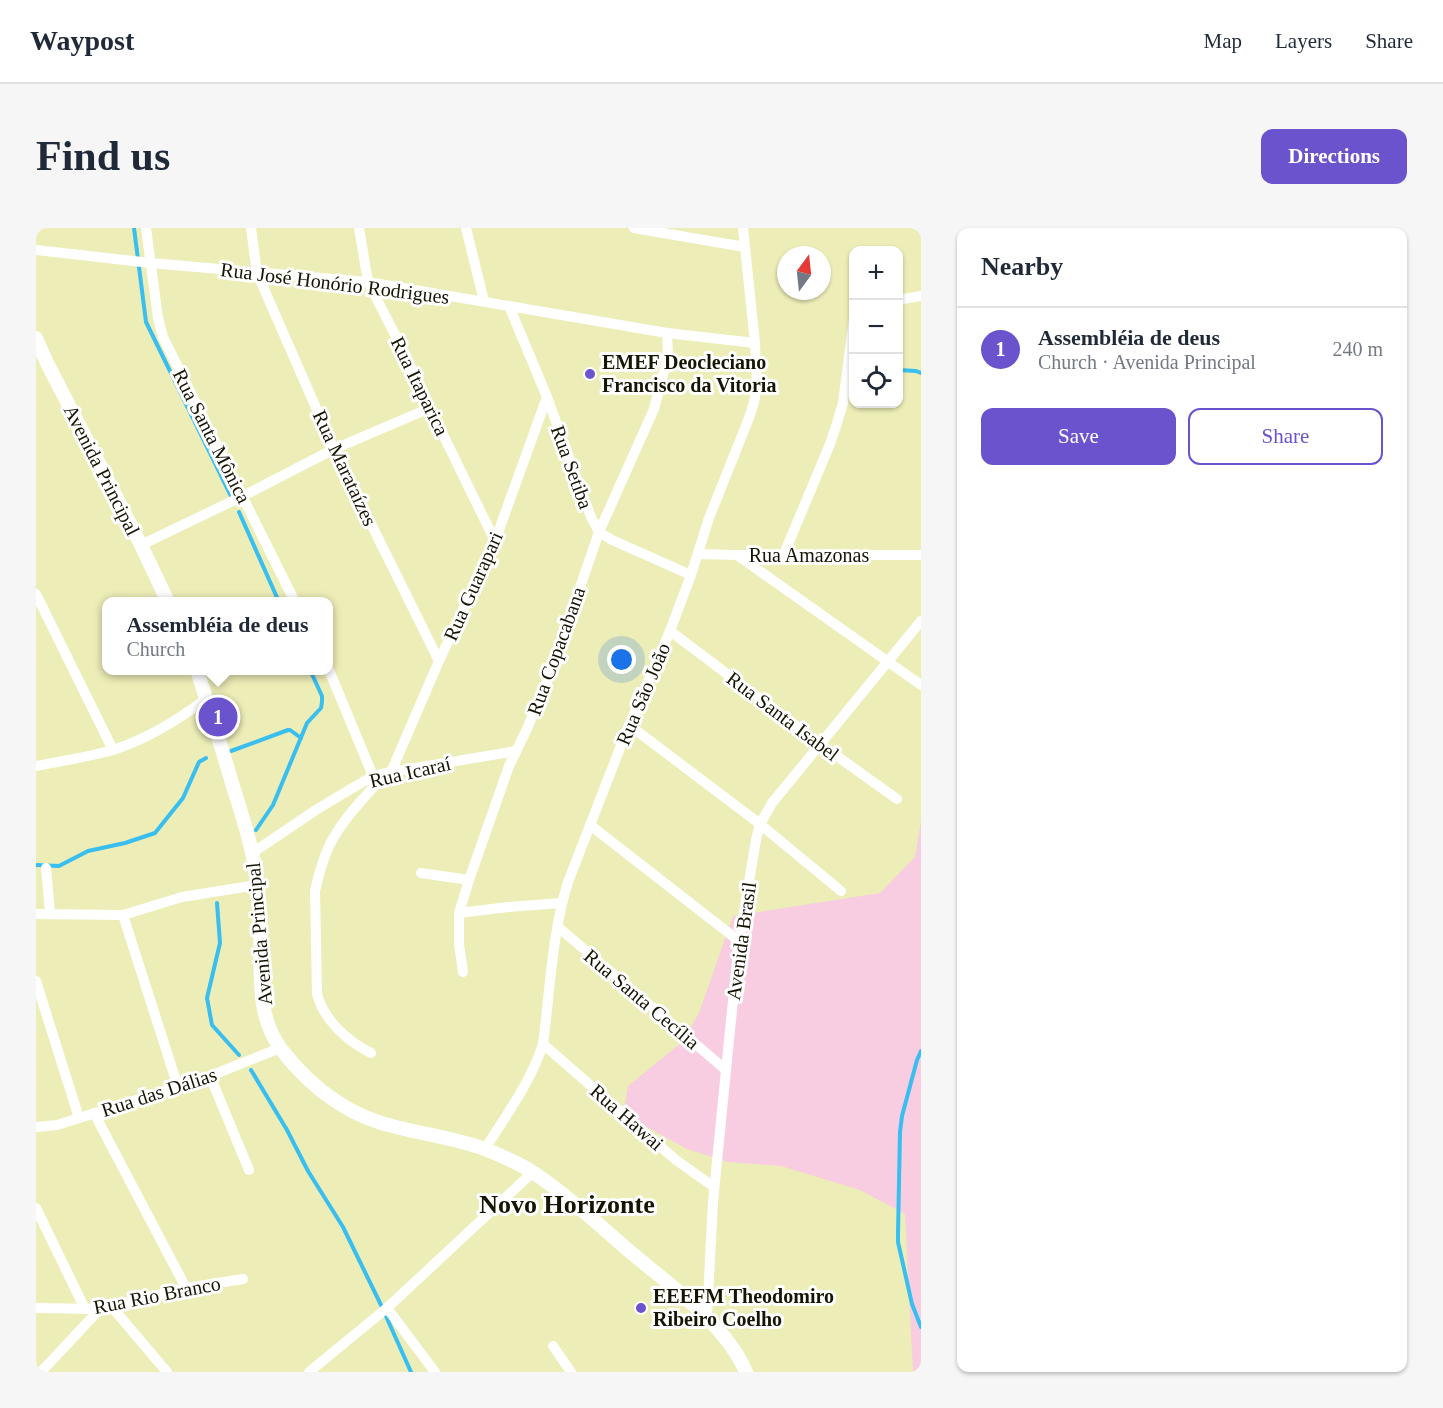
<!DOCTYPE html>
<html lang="en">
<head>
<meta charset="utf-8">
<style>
	:root { --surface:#fff; --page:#f6f6f7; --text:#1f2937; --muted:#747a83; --line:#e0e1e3; --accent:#6b53cd }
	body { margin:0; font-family:Georgia,serif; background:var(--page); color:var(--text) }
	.controls { position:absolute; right:18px; top:18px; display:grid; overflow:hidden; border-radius:12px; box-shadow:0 2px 4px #0004 }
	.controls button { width:54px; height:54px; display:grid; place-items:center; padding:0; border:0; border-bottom:2px solid var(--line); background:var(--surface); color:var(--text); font:30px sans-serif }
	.compass { position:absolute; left:741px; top:18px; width:54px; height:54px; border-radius:50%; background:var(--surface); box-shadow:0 2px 4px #0004; rotate:15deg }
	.you { position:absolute; left:586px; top:432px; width:21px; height:21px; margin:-15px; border:4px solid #fff; border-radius:50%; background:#1a73e8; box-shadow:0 0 0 9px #1a73e833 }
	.badge { display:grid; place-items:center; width:39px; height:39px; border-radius:50%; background:var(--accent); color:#fff; font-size:20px; font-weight:700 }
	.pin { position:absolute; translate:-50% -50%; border:3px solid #fff; box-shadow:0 2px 6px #0006 }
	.popup { position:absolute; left:66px; top:369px; width:231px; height:78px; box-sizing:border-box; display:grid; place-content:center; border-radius:12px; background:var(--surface); filter:drop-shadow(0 2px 4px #0005); font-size:20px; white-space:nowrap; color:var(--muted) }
	.popup b { font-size:22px; color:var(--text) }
	.popup::after { content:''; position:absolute; left:50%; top:100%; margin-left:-12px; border:12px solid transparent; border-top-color:var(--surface) }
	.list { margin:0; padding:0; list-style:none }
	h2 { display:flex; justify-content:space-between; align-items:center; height:78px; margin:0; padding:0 24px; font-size:26px }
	h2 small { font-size:20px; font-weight:400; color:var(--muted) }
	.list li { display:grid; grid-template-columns:39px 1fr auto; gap:18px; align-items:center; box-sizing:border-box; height:84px; padding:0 24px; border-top:2px solid var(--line) }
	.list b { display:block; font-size:22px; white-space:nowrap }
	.list p { margin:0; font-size:20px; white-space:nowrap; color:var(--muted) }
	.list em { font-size:20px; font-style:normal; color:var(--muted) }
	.actions { display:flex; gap:12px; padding:18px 24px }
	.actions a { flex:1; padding:14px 0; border:2px solid var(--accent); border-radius:12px; text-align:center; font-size:21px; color:var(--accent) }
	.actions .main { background:var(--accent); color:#fff }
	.icon { flex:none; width:33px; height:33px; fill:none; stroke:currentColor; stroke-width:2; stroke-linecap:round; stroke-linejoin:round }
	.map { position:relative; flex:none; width:885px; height:1144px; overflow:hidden; border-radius:12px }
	header { display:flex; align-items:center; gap:36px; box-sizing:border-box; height:84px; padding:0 30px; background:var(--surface); border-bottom:2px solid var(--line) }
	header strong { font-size:28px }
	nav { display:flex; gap:33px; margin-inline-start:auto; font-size:21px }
	.intro { display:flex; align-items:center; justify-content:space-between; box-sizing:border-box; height:144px; padding:0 36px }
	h1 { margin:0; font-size:42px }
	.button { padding:15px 27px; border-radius:12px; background:var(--accent); color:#fff; font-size:21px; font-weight:700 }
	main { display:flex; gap:36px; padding:0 36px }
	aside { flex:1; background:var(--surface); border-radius:12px; box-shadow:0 2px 4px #0004 }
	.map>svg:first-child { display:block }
	.green { fill:#f8cde1 }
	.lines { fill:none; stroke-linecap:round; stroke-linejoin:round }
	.stream { stroke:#39bef0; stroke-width:4 }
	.minor { stroke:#fff; stroke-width:10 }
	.tertiary { stroke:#fff; stroke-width:14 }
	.poi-dot { fill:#6b53cd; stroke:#fff; stroke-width:2 }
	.labels { text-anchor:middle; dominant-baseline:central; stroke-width:6; stroke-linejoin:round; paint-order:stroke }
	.street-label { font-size:20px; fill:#161503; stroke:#fff }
	.poi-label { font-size:20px; font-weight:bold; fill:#161503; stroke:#fff; text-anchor:start }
	.district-label { font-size:26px; font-weight:bold; fill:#161503; stroke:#fff }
</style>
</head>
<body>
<header>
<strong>Waypost</strong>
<nav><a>Map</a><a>Layers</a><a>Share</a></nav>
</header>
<div class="intro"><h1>Find us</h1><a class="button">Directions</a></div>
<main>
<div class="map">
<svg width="885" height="1144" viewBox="0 0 885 1144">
	<rect width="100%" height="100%" fill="#ededb7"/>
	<path class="green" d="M885,593V1144H877L869,986L824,962L745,938L692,934L651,921L609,898L588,881L592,858L646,814L663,785L697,688L844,665L879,629Z"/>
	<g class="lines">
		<g class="stream">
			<path d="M98,0L110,94L195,268"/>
			<path d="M862,142L880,143L885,145"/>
			<path d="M203,284L243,374"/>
			<path d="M195,523L252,502H254L265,510"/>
			<path d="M220,602L237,577L271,495L285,480L286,474V468L274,442"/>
			<path d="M0,637L23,638L52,623L89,615L119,605L147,570L163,534L170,530"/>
			<path d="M181,675L184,715L171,770L176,797L203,827"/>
			<path d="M885,823L881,832L866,888L864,904L862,1005V1014L876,1076L885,1099"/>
			<path d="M215,842L251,902L272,943L307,999L345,1077L375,1144"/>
		</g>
		<g class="minor">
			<path d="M110,0L122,90L127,109L259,374"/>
			<path d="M215,0L221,45L298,221L403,433"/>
			<path d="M323,0L332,54L371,130L394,180L459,313"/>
			<path d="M430,0L448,73"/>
			<path d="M598,0L709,19"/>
			<path d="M0,22L115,35L332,54L631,105L719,115"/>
			<path d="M862,72L885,68"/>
			<path d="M473,78L511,169L555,289L563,304L576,312L655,347"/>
			<path d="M105,317L207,268L298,221L394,180"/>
			<path d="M662,326L701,327H885"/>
			<path d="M748,326L794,216L801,195L807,175L818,90"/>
			<path d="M701,327L885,457"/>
			<path d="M0,366L77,522"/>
			<path d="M634,403L784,516L861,571"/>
			<path d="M293,442L337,548"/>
			<path d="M593,497L724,596L805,663"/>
			<path d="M0,538C25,533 52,529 77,522C111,511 142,492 170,471"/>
			<path d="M355,544L403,433L459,313L511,169"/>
			<path d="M554,597L703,713"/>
			<path d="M216,625L280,582L308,565L337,548L355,544L480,523"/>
			<path d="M10,640L14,685"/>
			<path d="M385,645L433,652"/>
			<path d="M423,685L472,679L525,675"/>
			<path d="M0,686L87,687L146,669L221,657"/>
			<path d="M87,687L142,859"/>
			<path d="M522,699L690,842"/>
			<path d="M427,744L423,716V685L433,652L473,538L490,503L515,444L563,304L618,181L632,128L631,105"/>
			<path d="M0,753L43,890"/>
			<path d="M507,816L640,932L678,959"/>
			<path d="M335,825C311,813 288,792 281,766L279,663C283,645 288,625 298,609C311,586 332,566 349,546"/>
			<path d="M174,848L213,942"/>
			<path d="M58,885L150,1060"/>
			<path d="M0,899L21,897L142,859L174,848L244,820"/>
			<path d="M449,921C470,887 495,854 507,816C514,763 516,705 532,654L593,497L634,403L655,347L673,290L713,190L718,174L721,158L719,115L707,0"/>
			<path d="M0,980L49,1081"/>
			<path d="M75,1078L131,1144"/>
			<path d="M0,1080L64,1081L150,1060L207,1051"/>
			<path d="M351,1080L399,1144"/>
			<path d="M671,1089L677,974L690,842L703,713L720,612L724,596L736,575L885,393"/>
			<path d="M517,1118L535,1144"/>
			<path d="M5,1144L64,1081"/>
			<path d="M273,1144L351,1080L497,944"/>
		</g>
		<g class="tertiary">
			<path d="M0,110L11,135L105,317L132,374"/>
			<path d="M161,442C173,480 185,517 196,555C203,578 211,601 216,625C222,650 223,677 224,703C226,743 219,786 245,821C275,860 315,890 364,900C393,907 422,911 449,921C466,928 483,935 498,945C531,967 562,996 592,1022C631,1055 690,1096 710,1144"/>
		</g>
	</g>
	<g class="poi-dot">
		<circle cx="554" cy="146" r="6"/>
		<circle cx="605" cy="1080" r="6"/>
	</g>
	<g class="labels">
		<g class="street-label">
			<text transform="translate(299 55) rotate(7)">Rua José Honório Rodrigues</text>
			<text transform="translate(384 158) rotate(64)">Rua Itaparica</text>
			<text transform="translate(176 208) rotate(63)">Rua Santa Mônica</text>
			<text transform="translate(536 239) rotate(70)">Rua Setiba</text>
			<text transform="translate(309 240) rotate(65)">Rua Marataízes</text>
			<text transform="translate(66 242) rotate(63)">Avenida Principal</text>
			<text x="773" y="327">Rua Amazonas</text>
			<text transform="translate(437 358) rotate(-66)">Rua Guarapari</text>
			<text transform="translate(520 423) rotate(-70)">Rua Copacabana</text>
			<text transform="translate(607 466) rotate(-67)">Rua São João</text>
			<text transform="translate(747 488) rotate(37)">Rua Santa Isabel</text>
			<text transform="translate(374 544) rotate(-13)">Rua Icaraí</text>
			<text transform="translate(223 706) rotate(-95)">Avenida Principal</text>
			<text transform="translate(705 713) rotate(-82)">Avenida Brasil</text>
			<text transform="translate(606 771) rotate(40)">Rua Santa Cecília</text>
			<text transform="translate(123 864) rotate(-18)">Rua das Dálias</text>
			<text transform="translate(591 889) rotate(41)">Rua Hawai</text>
			<text transform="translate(121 1067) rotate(-11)">Rua Rio Branco</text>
		</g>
		<g class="poi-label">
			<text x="566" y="134">EMEF Deocleciano<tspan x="566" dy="23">Francisco da Vitoria</tspan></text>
			<text x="617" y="1068">EEEFM Theodomiro<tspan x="617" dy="23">Ribeiro Coelho</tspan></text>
		</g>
		<g class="district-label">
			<text x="531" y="976">Novo Horizonte</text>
		</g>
	</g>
</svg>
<div class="controls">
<button>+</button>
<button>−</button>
<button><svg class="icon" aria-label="locate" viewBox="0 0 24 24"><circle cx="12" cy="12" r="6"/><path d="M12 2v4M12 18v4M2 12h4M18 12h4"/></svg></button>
</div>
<svg class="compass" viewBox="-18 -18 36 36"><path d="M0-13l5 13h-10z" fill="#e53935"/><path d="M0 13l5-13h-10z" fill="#747a83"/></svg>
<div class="you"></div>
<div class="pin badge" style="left:182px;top:489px">1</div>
<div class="popup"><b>Assembléia de deus</b>Church</div>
</div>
<aside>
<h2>Nearby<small></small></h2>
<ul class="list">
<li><span class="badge">1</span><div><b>Assembléia de deus</b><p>Church · Avenida Principal</p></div><em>240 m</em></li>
</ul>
<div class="actions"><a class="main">Save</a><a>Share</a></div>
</aside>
</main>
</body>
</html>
